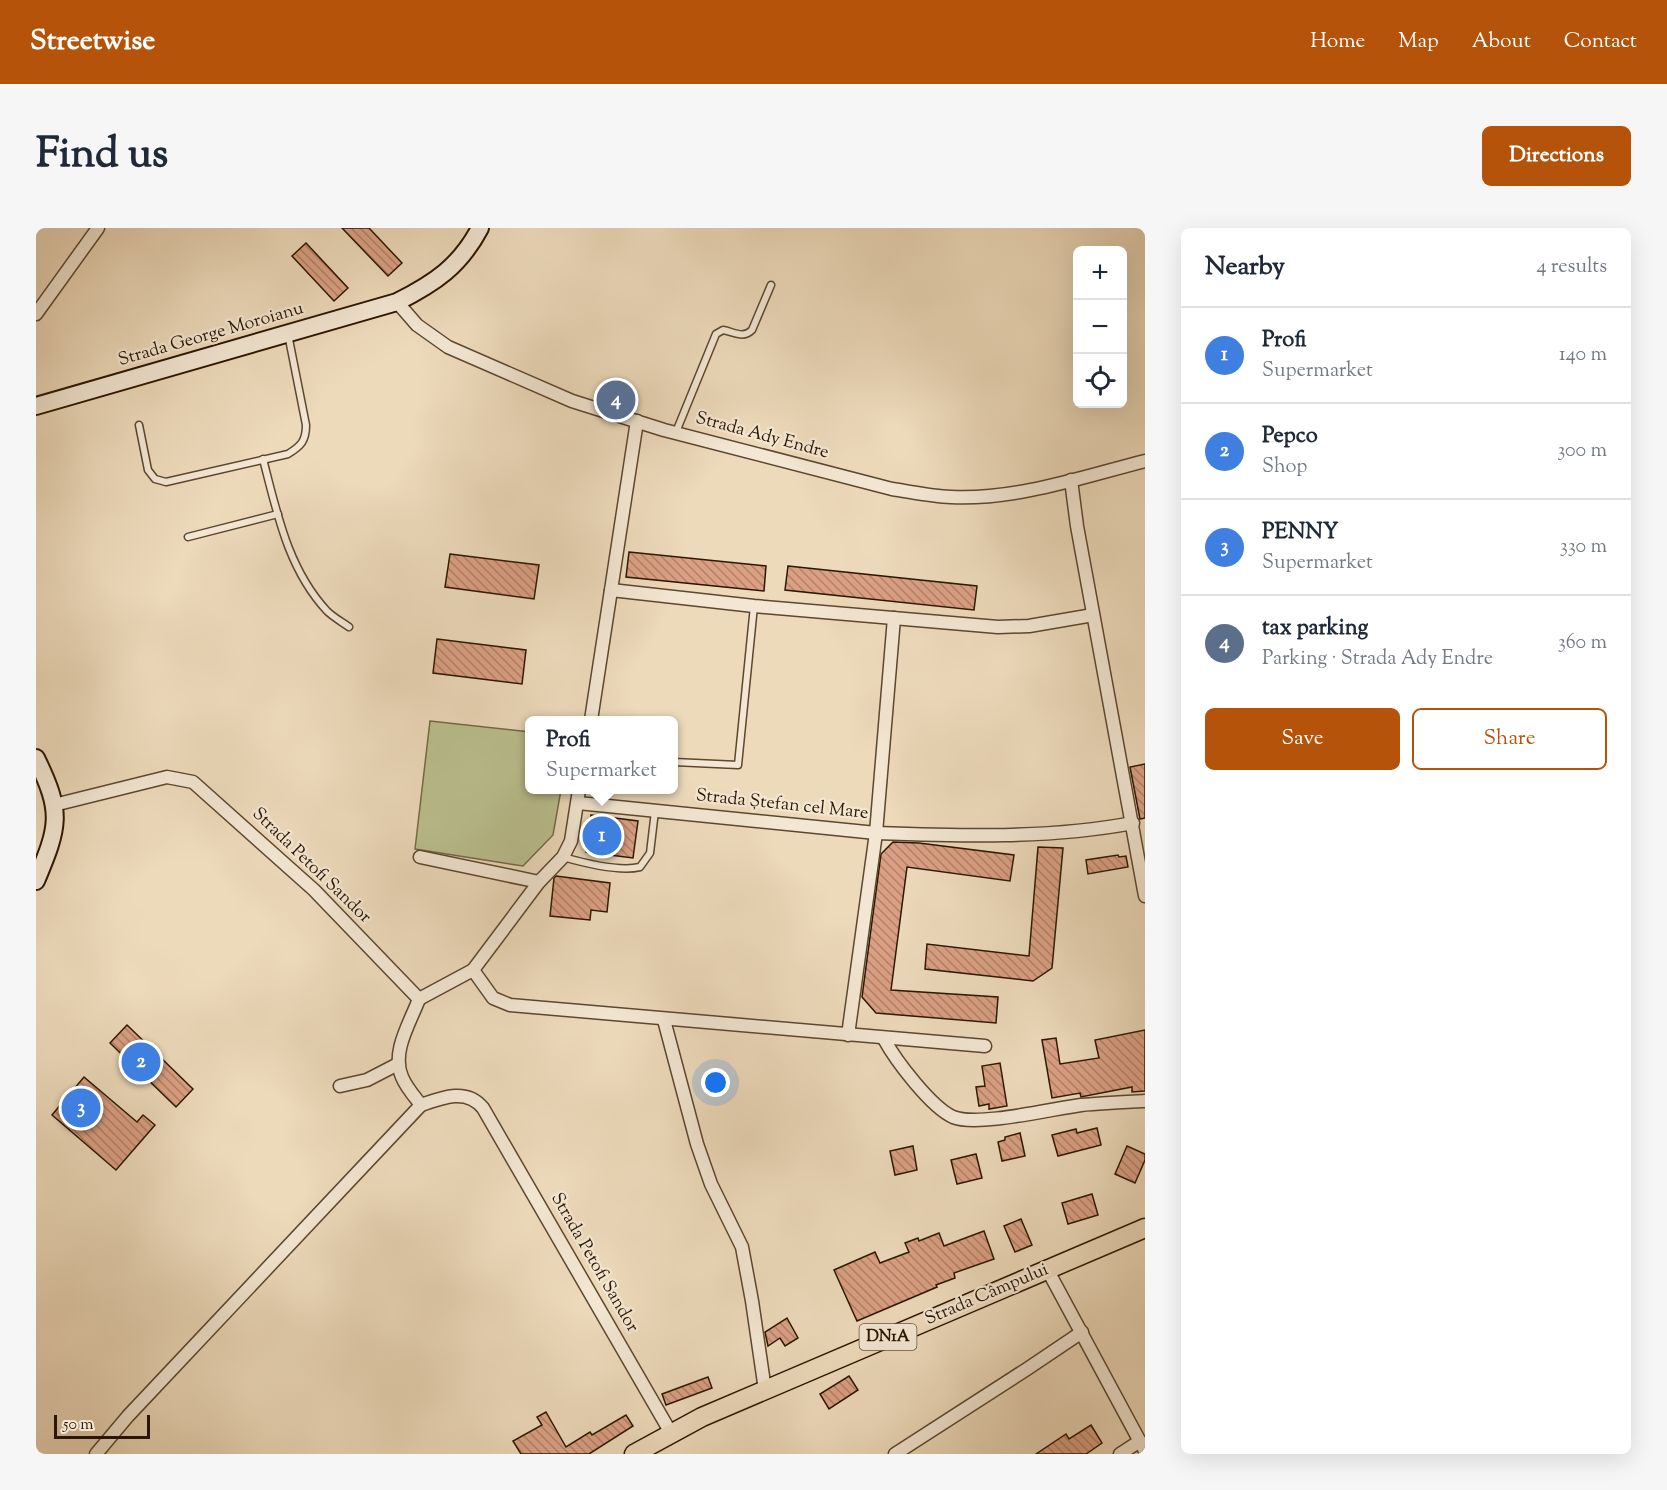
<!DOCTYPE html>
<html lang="en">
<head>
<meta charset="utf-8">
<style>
	:root { --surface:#fff; --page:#f6f6f7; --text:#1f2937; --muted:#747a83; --line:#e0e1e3; --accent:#b45309 }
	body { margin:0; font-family:"Sorts Mill Goudy",serif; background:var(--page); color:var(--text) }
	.controls { position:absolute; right:18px; top:18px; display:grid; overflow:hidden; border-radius:9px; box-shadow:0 6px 24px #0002 }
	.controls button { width:54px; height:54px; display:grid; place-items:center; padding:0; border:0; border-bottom:2px solid var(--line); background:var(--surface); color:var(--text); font:30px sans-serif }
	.scale { position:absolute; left:18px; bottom:15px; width:96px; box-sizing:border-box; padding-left:6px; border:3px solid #2c1600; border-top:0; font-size:16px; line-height:21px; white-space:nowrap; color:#2c1600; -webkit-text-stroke:4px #f3e7d3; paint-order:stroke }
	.you { position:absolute; left:680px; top:855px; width:21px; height:21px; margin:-15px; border:4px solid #fff; border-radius:50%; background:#1a73e8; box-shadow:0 0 0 9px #1a73e833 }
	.badge { display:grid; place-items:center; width:39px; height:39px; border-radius:50%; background:var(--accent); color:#fff; font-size:20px; font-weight:700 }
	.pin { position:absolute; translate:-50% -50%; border:3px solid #fff; box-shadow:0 2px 6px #0006 }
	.popup { position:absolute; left:489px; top:488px; width:153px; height:78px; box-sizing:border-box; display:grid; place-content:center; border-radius:9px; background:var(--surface); filter:drop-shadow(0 2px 4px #0005); font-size:20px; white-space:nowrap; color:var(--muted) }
	.popup b { font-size:22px; color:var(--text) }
	.popup::after { content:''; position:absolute; left:50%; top:100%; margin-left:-12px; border:12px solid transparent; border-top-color:var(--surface) }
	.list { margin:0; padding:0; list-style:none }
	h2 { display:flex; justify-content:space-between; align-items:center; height:78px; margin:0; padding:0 24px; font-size:26px }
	h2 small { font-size:20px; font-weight:400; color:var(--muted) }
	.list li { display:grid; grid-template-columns:39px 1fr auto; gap:18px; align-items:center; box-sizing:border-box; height:96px; padding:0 24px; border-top:2px solid var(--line) }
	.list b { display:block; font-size:22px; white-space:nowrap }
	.list p { margin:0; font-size:20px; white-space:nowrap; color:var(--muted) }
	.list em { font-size:20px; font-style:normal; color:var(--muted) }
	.actions { display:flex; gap:12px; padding:18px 24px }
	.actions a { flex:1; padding:14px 0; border:2px solid var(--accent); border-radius:9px; text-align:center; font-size:21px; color:var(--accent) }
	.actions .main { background:var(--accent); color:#fff }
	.icon { flex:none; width:33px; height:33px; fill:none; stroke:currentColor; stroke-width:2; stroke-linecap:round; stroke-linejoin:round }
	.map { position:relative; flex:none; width:1109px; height:1226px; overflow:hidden; border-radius:9px }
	header { display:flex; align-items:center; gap:36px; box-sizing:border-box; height:84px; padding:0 30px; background:var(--accent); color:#fff }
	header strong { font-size:28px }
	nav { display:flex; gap:33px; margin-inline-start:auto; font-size:21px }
	.intro { display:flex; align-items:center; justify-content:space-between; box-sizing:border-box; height:144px; padding:0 36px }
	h1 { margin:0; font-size:42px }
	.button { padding:15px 27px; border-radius:9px; background:var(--accent); color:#fff; font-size:21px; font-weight:700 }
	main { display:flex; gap:36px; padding:0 36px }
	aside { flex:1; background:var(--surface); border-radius:9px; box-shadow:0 6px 24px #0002 }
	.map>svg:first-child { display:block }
	.park { fill:#babf8e; stroke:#736a47; stroke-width:1.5 }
	.building { fill:url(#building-back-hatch); stroke:#2c1600; stroke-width:1.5 }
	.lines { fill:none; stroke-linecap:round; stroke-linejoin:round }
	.service-casing { stroke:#5c472f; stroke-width:9 }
	.minor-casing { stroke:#5c472f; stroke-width:15 }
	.secondary-casing { stroke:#2c1600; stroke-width:20 }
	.primary-casing { stroke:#2c1600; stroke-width:21 }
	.service { stroke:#f3e7d3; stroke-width:6 }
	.minor { stroke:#f3e7d3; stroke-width:12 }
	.secondary { stroke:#f3e7d3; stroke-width:16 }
	.primary { stroke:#eddabb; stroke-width:18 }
	.labels { text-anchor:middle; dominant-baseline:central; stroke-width:4.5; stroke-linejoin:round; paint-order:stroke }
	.shield { fill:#f3e7d3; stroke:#68553f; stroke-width:1.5 }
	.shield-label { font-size:16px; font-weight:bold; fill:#2c1600 }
	.street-label { font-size:18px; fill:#2c1600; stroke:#f3e7d3 }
</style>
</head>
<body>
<header>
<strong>Streetwise</strong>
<nav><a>Home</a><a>Map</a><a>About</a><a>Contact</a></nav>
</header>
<div class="intro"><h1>Find us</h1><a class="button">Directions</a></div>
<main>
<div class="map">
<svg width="1109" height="1226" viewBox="0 0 1109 1226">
	<defs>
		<pattern id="building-back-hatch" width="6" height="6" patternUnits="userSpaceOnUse" patternTransform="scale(1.5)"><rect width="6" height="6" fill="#dba084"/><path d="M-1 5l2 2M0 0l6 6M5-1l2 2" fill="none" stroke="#b2816a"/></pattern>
	</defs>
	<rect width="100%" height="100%" fill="#eddabb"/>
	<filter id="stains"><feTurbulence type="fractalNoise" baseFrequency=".00333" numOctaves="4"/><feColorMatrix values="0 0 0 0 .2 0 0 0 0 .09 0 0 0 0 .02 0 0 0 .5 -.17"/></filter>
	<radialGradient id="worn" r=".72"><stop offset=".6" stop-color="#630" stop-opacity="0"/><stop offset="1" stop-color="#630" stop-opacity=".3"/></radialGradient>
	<path class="park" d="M394,493L494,504V562H525L517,607L487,638L379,621Z"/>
	<g class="building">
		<path d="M306,0H333L366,35L352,48Z"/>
		<path d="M270,15L312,60L298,73L256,28Z"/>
		<path d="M593,324L730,338L728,363L590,349Z"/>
		<path d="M414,326L503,337L498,371L409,359Z"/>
		<path d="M752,338L941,358L938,382L749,362Z"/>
		<path d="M401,411L490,422L486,456L397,445Z"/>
		<path d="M1109,536V590L1104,591L1094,539Z"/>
		<path d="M555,587L602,593L597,630L550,624Z"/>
		<path d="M857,614L883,615L978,627L974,653L871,639L855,762L962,769L960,795L840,785L826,769L845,626Z"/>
		<path d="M1002,619L1027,620L1016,740L997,753L889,741L891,716L993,728Z"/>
		<path d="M1082,627L1083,629L1090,628L1092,639L1052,646L1050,632Z"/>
		<path d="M520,648L574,655L571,684L555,682L554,692L514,688L518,650Z"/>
		<path d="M91,797L157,861L140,879L74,815Z"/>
		<path d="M1109,802V863L1096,864V859L1045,869L1044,865L1016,870L1006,812L1020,810L1024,836L1063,830L1059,812Z"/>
		<path d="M964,835L971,878L953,881V876L943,878L940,859L949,858L946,838Z"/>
		<path d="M48,849L101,894L107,887L119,897L80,942L16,887Z"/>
		<path d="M1061,900L1065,917L1022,928L1016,907L1040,901L1041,905Z"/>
		<path d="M984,905L989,928L966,933L962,914L969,912V909Z"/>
		<path d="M877,918L881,942L859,947L854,923Z"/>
		<path d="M1091,918L1109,926V932L1099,955L1079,946Z"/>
		<path d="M940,926L946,950L921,956L915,932Z"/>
		<path d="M1056,966L1062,987L1032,996L1026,975Z"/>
		<path d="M985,991L996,1017L979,1024L968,998Z"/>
		<path d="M948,1003L958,1031L918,1045L919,1050L900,1057L901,1059L821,1093L798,1042L839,1024L844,1035L873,1024L869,1015L882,1010L883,1013L903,1005L908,1018Z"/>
		<path d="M751,1090L762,1110L749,1118L744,1110L732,1118L729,1104Z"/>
		<path d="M813,1148L822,1162L793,1181L784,1166Z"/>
		<path d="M672,1149L676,1160L630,1177L626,1166Z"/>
		<path d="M510,1184L530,1219L554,1204L556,1207L590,1187L597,1198L553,1226H485L477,1213L506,1197L501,1189Z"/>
		<path d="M1055,1197L1066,1215L1050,1226H1000L1030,1206L1033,1211Z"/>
	</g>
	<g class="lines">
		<defs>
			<g id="service">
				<path d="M576,185L580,172"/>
				<path d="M103,197L112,242L119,251L130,254L252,226C265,218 270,213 270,197L252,106"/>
				<path d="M640,204L680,106L687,102C698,104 707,111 716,102L735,57"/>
				<path d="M227,231C241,285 252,341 291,383C297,389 306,394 313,399"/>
				<path d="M152,309L242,286"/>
				<path d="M638,534L702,537L718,378"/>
				<path d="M527,629C548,635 583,644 604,639L614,625L619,583"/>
			</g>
			<g id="minor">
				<path d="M361,74L381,97L412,119L536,173L628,202L856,261C876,264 895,268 915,269C981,272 1046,249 1109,233"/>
				<path d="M0,86L62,0"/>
				<path d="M1035,252L1041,298L1109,668"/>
				<path d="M575,362L718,378L962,399L993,398L1057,387"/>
				<path d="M555,492L601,193"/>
				<path d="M542,575L840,605C925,608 1012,611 1097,595"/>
				<path d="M18,577L131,549L157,554L278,662L383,771"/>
				<path d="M384,629L503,654"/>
				<path d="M437,742L457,770L474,777L949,818"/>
				<path d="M383,771L437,742L503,654L527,629L535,613L543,562"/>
				<path d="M628,792L661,916L675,956L706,1019L716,1073L729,1162"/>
				<path d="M812,807L840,605L858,390"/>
				<path d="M848,811C860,833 895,879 917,889C941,899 1015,881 1045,877C1066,875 1088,874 1109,873"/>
				<path d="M304,858L331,852L362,836"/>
				<path d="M385,877C407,869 431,860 447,880L635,1205"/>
				<path d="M1011,1041L1109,1223"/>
				<path d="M60,1226L92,1188L385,877C378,868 370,859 366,849C355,824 374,795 383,771"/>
				<path d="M859,1226L991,1141L1046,1104"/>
				<path d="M1084,1226L1104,1213"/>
			</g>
			<g id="secondary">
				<path d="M0,178L361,74C399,55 424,38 444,0"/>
				<path d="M0,530C27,585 23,598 0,653"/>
			</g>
			<path id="primary" d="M598,1226L666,1189L1109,1000"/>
		</defs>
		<use href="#service" class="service-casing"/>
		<use href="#minor" class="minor-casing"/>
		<use href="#secondary" class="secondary-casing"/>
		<use href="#primary" class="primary-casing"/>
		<use href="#service" class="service"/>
		<use href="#minor" class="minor"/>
		<use href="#secondary" class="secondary"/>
		<use href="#primary" class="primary"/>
	</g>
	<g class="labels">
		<rect class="shield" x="823.5" y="1096" width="57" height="26" rx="4.5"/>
		<g class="shield-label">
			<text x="852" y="1109">DN1A</text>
		</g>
		<g class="street-label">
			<text transform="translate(175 107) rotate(-16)">Strada George Moroianu</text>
			<text transform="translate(726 208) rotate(15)">Strada Ady Endre</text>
			<text transform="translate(746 577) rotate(6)">Strada Ștefan cel Mare</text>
			<text transform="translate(275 638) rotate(44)">Strada Petofi Sandor</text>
			<text transform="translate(558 1035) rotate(60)">Strada Petofi Sandor</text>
			<text transform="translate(951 1067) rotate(-23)">Strada Câmpului</text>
		</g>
	</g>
	<rect width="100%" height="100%" filter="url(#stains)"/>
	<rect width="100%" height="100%" fill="url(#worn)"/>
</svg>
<div class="controls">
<button>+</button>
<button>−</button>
<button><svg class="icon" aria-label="locate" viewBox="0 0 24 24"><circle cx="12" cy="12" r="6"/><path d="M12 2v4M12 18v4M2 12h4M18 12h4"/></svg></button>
</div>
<div class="scale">50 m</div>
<div class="you"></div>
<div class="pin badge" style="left:566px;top:608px;background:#3f7fe0">1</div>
<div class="popup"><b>Profi</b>Supermarket</div>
<div class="pin badge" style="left:105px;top:834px;background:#3f7fe0">2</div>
<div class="pin badge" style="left:45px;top:880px;background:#3f7fe0">3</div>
<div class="pin badge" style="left:580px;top:172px;background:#5c6f8a">4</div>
</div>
<aside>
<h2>Nearby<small>4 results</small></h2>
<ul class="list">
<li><span class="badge" style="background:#3f7fe0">1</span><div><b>Profi</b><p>Supermarket</p></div><em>140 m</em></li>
<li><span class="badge" style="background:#3f7fe0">2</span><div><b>Pepco</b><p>Shop</p></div><em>300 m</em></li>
<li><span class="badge" style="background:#3f7fe0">3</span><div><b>PENNY</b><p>Supermarket</p></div><em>330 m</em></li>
<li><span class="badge" style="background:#5c6f8a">4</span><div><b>tax parking</b><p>Parking · Strada Ady Endre</p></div><em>360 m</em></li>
</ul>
<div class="actions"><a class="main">Save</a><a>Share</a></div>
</aside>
</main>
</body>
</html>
